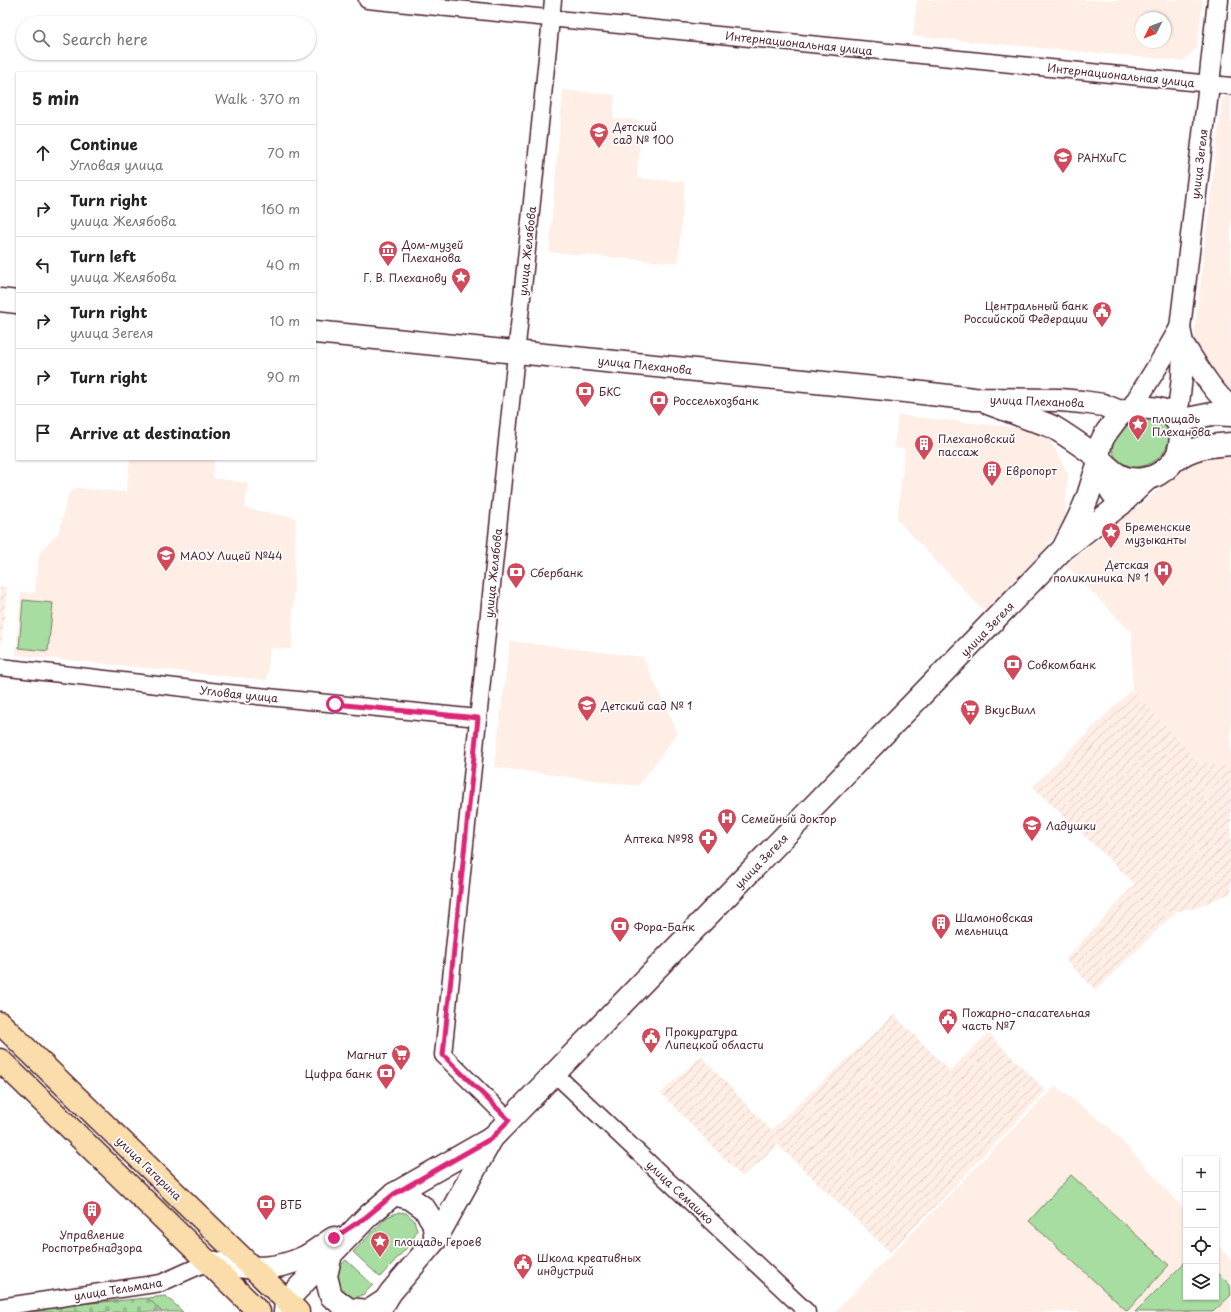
<!DOCTYPE html>
<html lang="en">
<head>
<meta charset="utf-8">
<style>
	:root { --surface:#fff; --page:#f2f2f2; --text:#222; --muted:#767676; --line:#e0e0e0 }
	body { margin:0; font-family:"Playpen Sans",sans-serif; background:var(--page); color:var(--text) }
	.controls { position:absolute; right:12px; bottom:12px; display:grid; overflow:hidden; border-radius:0px; box-shadow:0 1px 3px #0004 }
	.controls button { width:36px; height:36px; display:grid; place-items:center; padding:0; border:0; border-bottom:1px solid var(--line); background:var(--surface); color:var(--text); font:20px sans-serif }
	.compass { position:absolute; left:1135px; top:12px; width:36px; height:36px; border-radius:50%; background:var(--surface); box-shadow:0 1px 3px #0004; rotate:228deg }
	.stop { position:absolute; width:12px; height:12px; margin:-9px; border:3px solid #db2777; border-radius:50%; background:#fff }
	.stop.end { background:#db2777; border-color:#fff; box-shadow:0 1px 4px #0008 }
	.list { margin:0; padding:0; list-style:none }
	h2 { display:flex; justify-content:space-between; align-items:center; height:52px; margin:0; padding:0 16px; font-size:17px }
	h2 small { font-size:13px; font-weight:400; color:var(--muted) }
	.list li { display:grid; grid-template-columns:26px 1fr auto; gap:12px; align-items:center; box-sizing:border-box; height:56px; padding:0 16px; border-top:1px solid var(--line) }
	.list b { display:block; font-size:15px; white-space:nowrap }
	.list p { margin:0; font-size:13px; white-space:nowrap; color:var(--muted) }
	.list em { font-size:13px; font-style:normal; color:var(--muted) }
	.icon { flex:none; width:22px; height:22px; fill:none; stroke:currentColor; stroke-width:2; stroke-linecap:round; stroke-linejoin:round }
	.map { position:relative; flex:none; width:1231px; height:1312px; overflow:hidden }
	.search { position:absolute; background:var(--surface); box-shadow:0 1px 3px #0004; left:16px; top:16px; width:300px; height:44px; display:flex; align-items:center; gap:10px; box-sizing:border-box; padding:0 14px; border-radius:22px; color:var(--muted); font-size:15px }
	.panel { position:absolute; background:var(--surface); box-shadow:0 1px 3px #0004; left:16px; top:72px; width:300px; height:388px; border-radius:0px }
	.map>svg:first-child { display:block }
	.built { fill:#feeee6; fill-rule:evenodd }
	.industrial { fill:url(#industrial-furrows) }
	.grass { fill:#a7dda0; stroke:#787e66 }
	.cemetery { fill:url(#cemetery-stones); stroke:#787e66 }
	.lines { fill:none; stroke-linecap:round; stroke-linejoin:round }
	.minor-casing { stroke:#4a1f2b; stroke-width:19 }
	.tertiary-casing { stroke:#4a1f2b; stroke-width:23 }
	.secondary-casing { stroke:#4a1f2b; stroke-width:25 }
	.primary-casing { stroke:#4a1f2b; stroke-width:25 }
	.minor { stroke:#fff; stroke-width:16 }
	.tertiary { stroke:#fff; stroke-width:20 }
	.secondary { stroke:#fff; stroke-width:22 }
	.primary { stroke:#fbddab; stroke-width:22 }
	.route { stroke:#db2777; stroke-width:5 }
	.labels { text-anchor:middle; dominant-baseline:central; stroke-width:3.5; stroke-linejoin:round; paint-order:stroke }
	.street-label { font-size:11px; fill:#4a1f2b; stroke:#fff }
	.poi-label { font-size:11px; fill:#4a1f2b; stroke:#fff; text-anchor:start }
</style>
</head>
<body>
<div class="map">
<svg width="1231" height="1312" viewBox="0 0 1231 1312">
	<defs>
		<pattern id="industrial-furrows" width="10" height="10" patternUnits="userSpaceOnUse"><rect width="10" height="10" fill="#feeee6"/><path d="M-1 1l2-2M0 10L10 0M9 11l2-2" fill="none" stroke="#dbccc5"/></pattern>
		<pattern id="cemetery-stones" width="16" height="16" patternUnits="userSpaceOnUse"><rect width="16" height="16" fill="#a7dda0"/><path d="M2 7V4a2 2 0 0 1 4 0v3zM10 15v-3a2 2 0 0 1 4 0v3z" fill="#91bd8a"/></pattern>
	</defs>
	<rect width="100%" height="100%" fill="#fff"/>
	<filter id="ink" filterUnits="userSpaceOnUse"><feTurbulence type="fractalNoise" baseFrequency=".025" numOctaves="2"/><feDisplacementMap in="SourceGraphic" scale="8" xChannelSelector="R" yChannelSelector="G"/><feConvolveMatrix kernelMatrix="1 2 1 2 8 2 1 2 1" color-interpolation-filters="sRGB"/></filter>
	<g filter="url(#ink)">
		<g class="built">
			<path d="M917,0H1203L1197,48L1183,61L913,36ZM1141,18H1165V42H1141Z"/>
			<path d="M563,90L615,95L613,118L642,121L637,178L685,182L678,263L549,252Z"/>
			<path d="M1231,91V397L1193,347L1222,99Z"/>
			<path d="M898,415L1028,429L1050,440L1068,474L1065,520L1043,551L984,611L897,520L905,449L894,448Z"/>
			<path d="M1231,450V767L1198,762L1132,689V633L1066,565L1205,452Z"/>
			<path d="M130,459H214L213,478L248,483L245,508L296,518L292,649L270,648L267,680L16,655L21,592L35,593L39,553L59,532L68,495L74,488L126,492Z"/>
			<path d="M510,641L643,657L678,733L638,786L494,767Z"/>
			<path d="M1055,1086L1111,1129L1186,1211V1297H1216V1243L1231,1260V1312H835Z"/>
		</g>
		<g class="industrial">
			<path d="M0,587L7,588L0,656Z"/>
			<path d="M1132,689L1198,762L1231,767V893L1195,908L1177,911L1096,990L1065,960L1135,884L1033,787Z"/>
			<path d="M894,1015L950,1071L988,1033L1046,1091L890,1252L778,1145L742,1177L661,1093L701,1056L771,1130Z"/>
		</g>
		<g class="grass">
			<path d="M1145,419C1149,419 1153,420 1157,421C1189,433 1151,482 1121,462C1106,452 1113,435 1124,426C1130,421 1138,420 1145,419Z"/>
			<path d="M23,600L53,603L48,651L19,648Z"/>
			<path d="M1071,1175L1169,1265L1127,1311L1029,1221Z"/>
			<path d="M399,1212L406,1213L414,1220L417,1230L412,1242L380,1277L353,1252L387,1217Z"/>
			<path d="M346,1260L373,1285L364,1294L351,1300L335,1291L337,1269Z"/>
			<path d="M1186,1261V1297H1216V1271L1230,1285L1231,1295L1213,1312H1135Z"/>
			<path d="M166,1296L183,1312H162L148,1298Z"/>
		</g>
		<path class="cemetery" d="M148,1298L162,1312H0V1311Z"/>
		<g class="lines">
			<defs>
				<g id="minor">
					<path d="M367,0L1231,86"/>
					<path d="M0,667L228,693L478,718"/>
					<path d="M554,1073L807,1312"/>
					<path d="M509,1120L443,1055L553,0"/>
					<path d="M0,1307L161,1283L208,1262"/>
				</g>
				<g id="tertiary">
					<path d="M1183,343C1195,361 1214,395 1231,406"/>
					<path d="M1131,409L1165,354L1180,328"/>
					<path d="M1174,417L1179,403L1182,377L1183,343L1180,328L1209,84L1218,0"/>
				</g>
				<g id="secondary">
					<path d="M0,300L17,302"/>
					<path d="M315,332L905,391L974,399L1060,400L1082,402L1103,405L1123,413"/>
					<path d="M990,404C1004,409 1017,414 1030,419C1038,421 1046,424 1053,427C1068,436 1082,446 1096,456C1103,462 1109,469 1117,474C1130,482 1148,481 1160,473C1167,469 1175,461 1178,453C1186,428 1177,410 1151,408C1143,407 1134,407 1127,410C1121,413 1116,419 1112,425C1107,431 1102,438 1100,446C1095,464 1109,491 1121,504"/>
					<path d="M1177,421L1212,414L1231,415"/>
					<path d="M1175,460C1194,446 1209,446 1231,444"/>
					<path d="M1065,545C1073,529 1082,513 1088,496C1092,484 1095,472 1100,460"/>
					<path d="M394,1194L410,1198L424,1208L433,1222L436,1239"/>
					<path d="M331,1254L326,1276L331,1296L348,1309L369,1311L386,1300"/>
					<path d="M208,1262C245,1267 269,1274 305,1257C315,1252 324,1244 334,1238"/>
					<path d="M285,1312L286,1301L367,1217L394,1194L492,1138"/>
					<path d="M378,1312L391,1292L436,1239L492,1138L1062,550L1121,504L1148,478"/>
				</g>
				<g id="primary">
					<path d="M0,1023L298,1312"/>
					<path d="M0,1060L208,1262L259,1312"/>
				</g>
			</defs>
			<use href="#minor" class="minor-casing"/>
			<use href="#tertiary" class="tertiary-casing"/>
			<use href="#secondary" class="secondary-casing"/>
			<use href="#primary" class="primary-casing"/>
			<use href="#minor" class="minor"/>
			<use href="#tertiary" class="tertiary"/>
			<use href="#secondary" class="secondary"/>
			<use href="#primary" class="primary"/>
		</g>
	</g>
	<g class="lines" filter="url(#ink)">
		<path class="route" d="M334,1238L366,1217L394,1194L492,1138L509,1120L443,1055L478,718L335,704"/>
	</g>
	<defs>
		<symbol id="school-pin" viewBox="-11 -11 22 30"><path d="M0 17L-7.5 6A9.5 9.5 0 1 1 7.5 6Z" fill="#d1495b" stroke="#fff"/><path d="M0-5L7-2L0 1L-7-2ZM-4 1L0 2.5L4 1V4Q0 6-4 4Z" fill="#fff"/></symbol>
		<symbol id="university-pin" viewBox="-11 -11 22 30"><path d="M0 17L-7.5 6A9.5 9.5 0 1 1 7.5 6Z" fill="#d1495b" stroke="#fff"/><path d="M0-5L7-2L0 1L-7-2ZM-4 1L0 2.5L4 1V4Q0 6-4 4Z" fill="#fff"/></symbol>
		<symbol id="museum-pin" viewBox="-11 -11 22 30"><path d="M0 17L-7.5 6A9.5 9.5 0 1 1 7.5 6Z" fill="#d1495b" stroke="#fff"/><path d="M0-6L6-3V-2H-6V-3ZM-5-1h2V3h-2ZM-1-1h2V3h-2ZM3-1h2V3H3ZM-6 4H6V6H-6Z" fill="#fff"/></symbol>
		<symbol id="sight-pin" viewBox="-11 -11 22 30"><path d="M0 17L-7.5 6A9.5 9.5 0 1 1 7.5 6Z" fill="#d1495b" stroke="#fff"/><path d="M0-6L1.8-2.2L6-1.7L2.9 1.2L3.7 5.4L0 3.3L-3.7 5.4L-2.9 1.2L-6-1.7L-1.8-2.2Z" fill="#fff"/></symbol>
		<symbol id="civic-pin" viewBox="-11 -11 22 30"><path d="M0 17L-7.5 6A9.5 9.5 0 1 1 7.5 6Z" fill="#d1495b" stroke="#fff"/><path d="M-.6-6.5H3V-4.5H.6V-3L4-1V1h2V6H-6V1h2V-1L-.6-3ZM-1.2 2.5V6h2.4V2.5Z" fill="#fff"/></symbol>
		<symbol id="bank-pin" viewBox="-11 -11 22 30"><path d="M0 17L-7.5 6A9.5 9.5 0 1 1 7.5 6Z" fill="#d1495b" stroke="#fff"/><path d="M-6-4H6V4H-6ZM0-2.3a2.3 2.3 0 1 0 0 4.6a2.3 2.3 0 1 0 0-4.6Z" fill="#fff"/></symbol>
		<symbol id="building-pin" viewBox="-11 -11 22 30"><path d="M0 17L-7.5 6A9.5 9.5 0 1 1 7.5 6Z" fill="#d1495b" stroke="#fff"/><path d="M-4-6H4V6H1V3H-1V6H-4ZM-2.5-4.3h1.7v1.8h-1.7ZM.8-4.3h1.7v1.8H.8ZM-2.5-1h1.7V.8h-1.7ZM.8-1h1.7V.8H.8Z" fill="#fff"/></symbol>
		<symbol id="hospital-pin" viewBox="-11 -11 22 30"><path d="M0 17L-7.5 6A9.5 9.5 0 1 1 7.5 6Z" fill="#d1495b" stroke="#fff"/><path d="M-5-5h3v3.5h4V-5h3V5h-3V1.5h-4V5h-3Z" fill="#fff"/></symbol>
		<symbol id="supermarket-pin" viewBox="-11 -11 22 30"><path d="M0 17L-7.5 6A9.5 9.5 0 1 1 7.5 6Z" fill="#d1495b" stroke="#fff"/><path d="M-6-5.5h2.5l.6 2H6L4.5 2H-2.5L-4.4-4H-6ZM-1.5 3.2a1.3 1.3 0 1 0 .1 0ZM3 3.2a1.3 1.3 0 1 0 .1 0Z" fill="#fff"/></symbol>
		<symbol id="pharmacy-pin" viewBox="-11 -11 22 30"><path d="M0 17L-7.5 6A9.5 9.5 0 1 1 7.5 6Z" fill="#d1495b" stroke="#fff"/><path d="M-2-6h4v4h4v4h-4v4h-4v-4h-4v-4h4Z" fill="#fff"/></symbol>
	</defs>
	<g fill-rule="evenodd">
		<use href="#school-pin" x="588" y="121" width="22" height="30"/>
		<use href="#university-pin" x="1052" y="146" width="22" height="30"/>
		<use href="#museum-pin" x="377" y="239" width="22" height="30"/>
		<use href="#sight-pin" x="450" y="266" width="22" height="30"/>
		<use href="#civic-pin" x="1091" y="300" width="22" height="30"/>
		<use href="#bank-pin" x="574" y="380" width="22" height="30"/>
		<use href="#bank-pin" x="648" y="389" width="22" height="30"/>
		<use href="#sight-pin" x="1127" y="413" width="22" height="30"/>
		<use href="#building-pin" x="913" y="433" width="22" height="30"/>
		<use href="#building-pin" x="981" y="459" width="22" height="30"/>
		<use href="#sight-pin" x="1100" y="521" width="22" height="30"/>
		<use href="#school-pin" x="155" y="544" width="22" height="30"/>
		<use href="#hospital-pin" x="1152" y="559" width="22" height="30"/>
		<use href="#bank-pin" x="505" y="561" width="22" height="30"/>
		<use href="#bank-pin" x="1002" y="653" width="22" height="30"/>
		<use href="#school-pin" x="576" y="694" width="22" height="30"/>
		<use href="#supermarket-pin" x="959" y="698" width="22" height="30"/>
		<use href="#hospital-pin" x="716" y="807" width="22" height="30"/>
		<use href="#school-pin" x="1021" y="814" width="22" height="30"/>
		<use href="#pharmacy-pin" x="697" y="827" width="22" height="30"/>
		<use href="#building-pin" x="930" y="912" width="22" height="30"/>
		<use href="#bank-pin" x="609" y="915" width="22" height="30"/>
		<use href="#civic-pin" x="937" y="1007" width="22" height="30"/>
		<use href="#civic-pin" x="640" y="1026" width="22" height="30"/>
		<use href="#supermarket-pin" x="390" y="1043" width="22" height="30"/>
		<use href="#bank-pin" x="375" y="1062" width="22" height="30"/>
		<use href="#bank-pin" x="255" y="1193" width="22" height="30"/>
		<use href="#building-pin" x="81" y="1199" width="22" height="30"/>
		<use href="#sight-pin" x="369" y="1230" width="22" height="30"/>
		<use href="#civic-pin" x="512" y="1252" width="22" height="30"/>
	</g>
	<g class="labels">
		<g class="street-label">
			<text transform="translate(799 43) rotate(6)">Интернациональная улица</text>
			<text transform="translate(1121 75) rotate(6)">Интернациональная улица</text>
			<text transform="translate(1199 164) rotate(-83)">улица Зегеля</text>
			<text transform="translate(527 251) rotate(-84)">улица Желябова</text>
			<text transform="translate(645 365) rotate(6)">улица Плеханова</text>
			<text transform="translate(1037 401) rotate(2)">улица Плеханова</text>
			<text transform="translate(493 573) rotate(-84)">улица Желябова</text>
			<text transform="translate(987 629) rotate(-46)">улица Зегеля</text>
			<text transform="translate(239 694) rotate(6)">Угловая улица</text>
			<text transform="translate(761 861) rotate(-46)">улица Зегеля</text>
			<text transform="translate(149 1168) rotate(44)">улица Гагарина</text>
			<text transform="translate(680 1192) rotate(43)">улица Семашко</text>
			<text transform="translate(118 1289) rotate(-9)">улица Тельмана</text>
		</g>
		<g class="poi-label">
			<text x="613" y="126">Детский<tspan x="613" dy="13">сад № 100</tspan></text>
			<text x="1077" y="157">РАНХиГС</text>
			<text x="402" y="244">Дом-музей<tspan x="402" dy="13">Плеханова</tspan></text>
			<text x="447" y="277" text-anchor="end">Г. В. Плеханову</text>
			<text x="1088" y="305" text-anchor="end">Центральный банк<tspan x="1088" dy="13">Российской Федерации</tspan></text>
			<text x="599" y="391">БКС</text>
			<text x="673" y="400">Россельхозбанк</text>
			<text x="1152" y="418">площадь<tspan x="1152" dy="13">Плеханова</tspan></text>
			<text x="938" y="438">Плехановский<tspan x="938" dy="13">пассаж</tspan></text>
			<text x="1006" y="470">Европорт</text>
			<text x="1125" y="526">Бременские<tspan x="1125" dy="13">музыканты</tspan></text>
			<text x="180" y="555">МАОУ Лицей №44</text>
			<text x="1149" y="564" text-anchor="end">Детская<tspan x="1149" dy="13">поликлиника № 1</tspan></text>
			<text x="530" y="572">Сбербанк</text>
			<text x="1027" y="664">Совкомбанк</text>
			<text x="601" y="705">Детский сад № 1</text>
			<text x="984" y="709">ВкусВилл</text>
			<text x="741" y="818">Семейный доктор</text>
			<text x="1046" y="825">Ладушки</text>
			<text x="694" y="838" text-anchor="end">Аптека №98</text>
			<text x="955" y="917">Шамоновская<tspan x="955" dy="13">мельница</tspan></text>
			<text x="634" y="926">Фора-Банк</text>
			<text x="962" y="1012">Пожарно-спасательная<tspan x="962" dy="13">часть №7</tspan></text>
			<text x="665" y="1031">Прокуратура<tspan x="665" dy="13">Липецкой области</tspan></text>
			<text x="387" y="1054" text-anchor="end">Магнит</text>
			<text x="372" y="1073" text-anchor="end">Цифра банк</text>
			<text x="280" y="1204">ВТБ</text>
			<text x="92" y="1234" text-anchor="middle">Управление<tspan x="92" dy="13">Роспотребнадзора</tspan></text>
			<text x="394" y="1241">площадь Героев</text>
			<text x="537" y="1257">Школа креативных<tspan x="537" dy="13">индустрий</tspan></text>
		</g>
	</g>
</svg>
<div class="controls">
<button>+</button>
<button>−</button>
<button><svg class="icon" aria-label="locate" viewBox="0 0 24 24"><circle cx="12" cy="12" r="6"/><path d="M12 2v4M12 18v4M2 12h4M18 12h4"/></svg></button>
<button><svg class="icon" aria-label="layers" viewBox="0 0 24 24"><path d="M12 4l9 5-9 5-9-5zM3 14l9 5 9-5"/></svg></button>
</div>
<svg class="compass" viewBox="-18 -18 36 36"><path d="M0-13l5 13h-10z" fill="#e53935"/><path d="M0 13l5-13h-10z" fill="#767676"/></svg>
<div class="stop" style="left:335px;top:704px"></div>
<div class="stop end" style="left:334px;top:1238px"></div>
<div class="search"><svg class="icon" aria-label="search" viewBox="0 0 24 24"><circle cx="10" cy="10" r="6"/><path d="M15 15l6 6"/></svg>Search here</div>
<section class="panel">
<h2>5 min<small>Walk · 370 m</small></h2>
<ul class="list">
<li><svg class="icon" aria-label="ahead" viewBox="0 0 24 24"><path d="M12 20V5M6 11l6-6 6 6"/></svg><div><b>Continue</b><p>Угловая улица</p></div><em>70 m</em></li>
<li><svg class="icon" aria-label="right" viewBox="0 0 24 24"><path d="M7 20v-9h11M14 6l5 5-5 5"/></svg><div><b>Turn right</b><p>улица Желябова</p></div><em>160 m</em></li>
<li><svg class="icon" aria-label="left" viewBox="0 0 24 24"><path d="M17 20v-9H6M10 6l-5 5 5 5"/></svg><div><b>Turn left</b><p>улица Желябова</p></div><em>40 m</em></li>
<li><svg class="icon" aria-label="right" viewBox="0 0 24 24"><path d="M7 20v-9h11M14 6l5 5-5 5"/></svg><div><b>Turn right</b><p>улица Зегеля</p></div><em>10 m</em></li>
<li><svg class="icon" aria-label="right" viewBox="0 0 24 24"><path d="M7 20v-9h11M14 6l5 5-5 5"/></svg><div><b>Turn right</b></div><em>90 m</em></li>
<li><svg class="icon" aria-label="arrive" viewBox="0 0 24 24"><path d="M6 21V4h12l-3 4 3 4H6"/></svg><div><b>Arrive at destination</b></div></li>
</ul>
</section>
</div>
</body>
</html>
